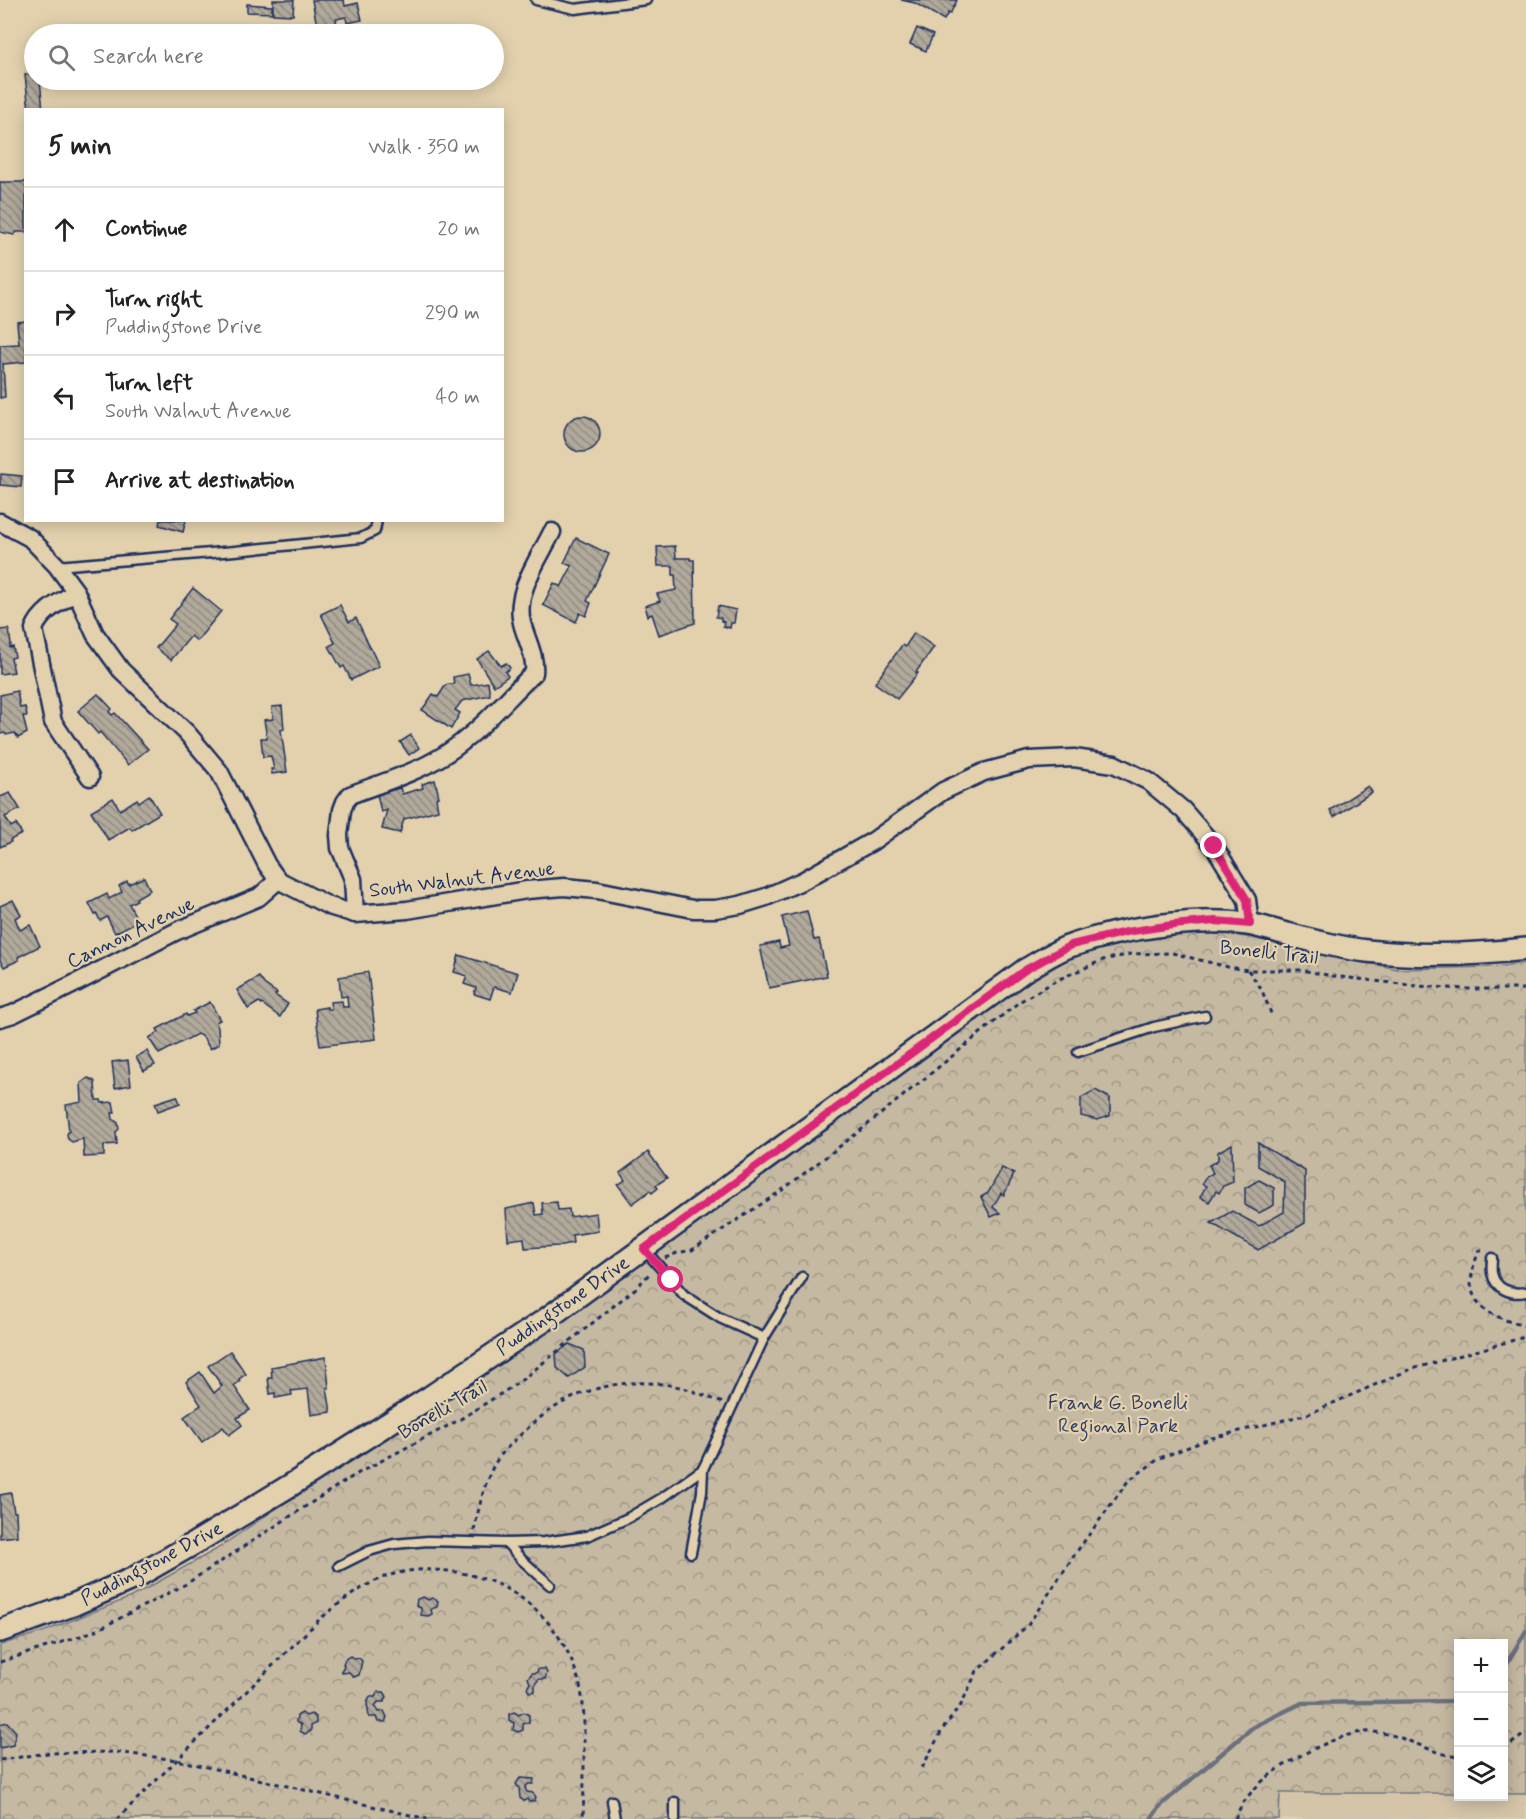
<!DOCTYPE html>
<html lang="en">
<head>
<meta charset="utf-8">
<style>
	:root { --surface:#fff; --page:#f6f6f6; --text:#222; --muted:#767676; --line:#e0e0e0 }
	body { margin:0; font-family:Mynerve,sans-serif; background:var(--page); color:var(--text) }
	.controls { position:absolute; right:18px; bottom:18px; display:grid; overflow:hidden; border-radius:0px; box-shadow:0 3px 15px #0003 }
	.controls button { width:54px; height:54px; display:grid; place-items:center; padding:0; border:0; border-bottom:2px solid var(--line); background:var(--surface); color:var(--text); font:30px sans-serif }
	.stop { position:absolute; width:18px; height:18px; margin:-14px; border:4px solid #db2777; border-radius:50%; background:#fff }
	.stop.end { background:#db2777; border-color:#fff; box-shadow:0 2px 6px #0008 }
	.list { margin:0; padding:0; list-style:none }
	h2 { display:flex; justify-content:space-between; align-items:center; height:78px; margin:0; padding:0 24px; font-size:26px }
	h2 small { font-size:20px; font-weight:400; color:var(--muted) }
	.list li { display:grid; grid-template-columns:39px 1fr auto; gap:18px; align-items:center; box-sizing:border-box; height:84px; padding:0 24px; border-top:2px solid var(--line) }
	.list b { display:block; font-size:22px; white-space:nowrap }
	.list p { margin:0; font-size:20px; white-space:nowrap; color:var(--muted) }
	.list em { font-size:20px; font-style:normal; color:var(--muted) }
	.icon { flex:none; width:33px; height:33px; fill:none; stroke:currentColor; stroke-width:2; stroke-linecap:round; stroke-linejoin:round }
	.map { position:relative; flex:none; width:1526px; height:1819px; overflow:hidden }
	.search { position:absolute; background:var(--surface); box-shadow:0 3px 15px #0003; left:24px; top:24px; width:480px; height:66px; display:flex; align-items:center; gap:15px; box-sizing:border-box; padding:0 21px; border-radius:33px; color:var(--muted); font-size:22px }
	.panel { position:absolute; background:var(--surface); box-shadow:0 3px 15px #0003; left:24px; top:108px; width:480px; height:414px; border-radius:0px }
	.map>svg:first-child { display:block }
	.built { fill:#d4c5a8 }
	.park { fill:url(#park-crowns); stroke:#707480; stroke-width:1.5 }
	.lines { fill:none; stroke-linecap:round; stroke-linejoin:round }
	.stream { stroke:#6a6f7e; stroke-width:4.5 }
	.building { fill:url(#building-back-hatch); stroke:#1b2f5e; stroke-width:1.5 }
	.service-casing { stroke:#1b2f5e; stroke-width:13 }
	.minor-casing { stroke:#1b2f5e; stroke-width:21 }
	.tertiary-casing { stroke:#1b2f5e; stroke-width:26 }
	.path { stroke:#1b2f5e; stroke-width:3; stroke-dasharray:4.5 4.5; stroke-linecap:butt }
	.service { stroke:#e3d1ae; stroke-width:8 }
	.minor { stroke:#e3d1ae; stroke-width:16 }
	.tertiary { stroke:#e3d1ae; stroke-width:21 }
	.route { stroke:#db2777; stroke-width:8 }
	.labels { text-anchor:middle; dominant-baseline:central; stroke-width:4.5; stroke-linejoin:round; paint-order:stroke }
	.street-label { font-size:20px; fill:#1b2f5e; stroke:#e3d1ae }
	.park-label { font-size:20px; fill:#2c3d65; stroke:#e3d1ae }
</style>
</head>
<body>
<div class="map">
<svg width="1526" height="1819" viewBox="0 0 1526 1819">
	<defs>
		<pattern id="park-crowns" width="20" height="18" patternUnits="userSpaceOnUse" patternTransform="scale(1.5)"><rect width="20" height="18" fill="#c6b9a2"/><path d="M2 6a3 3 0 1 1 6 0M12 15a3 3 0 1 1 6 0" fill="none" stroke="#a09787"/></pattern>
		<pattern id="building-back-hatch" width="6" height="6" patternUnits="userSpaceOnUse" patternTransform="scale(1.5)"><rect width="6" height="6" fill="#b1a99a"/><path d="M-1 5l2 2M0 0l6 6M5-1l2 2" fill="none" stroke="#8f8a81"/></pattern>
	</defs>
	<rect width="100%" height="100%" fill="#e3d1ae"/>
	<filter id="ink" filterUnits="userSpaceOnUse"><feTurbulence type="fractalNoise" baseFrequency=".0167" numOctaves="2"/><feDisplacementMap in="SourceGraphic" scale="12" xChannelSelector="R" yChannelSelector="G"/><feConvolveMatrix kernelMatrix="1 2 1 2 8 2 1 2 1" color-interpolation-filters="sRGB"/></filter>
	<g filter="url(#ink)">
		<path class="built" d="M1279,1793H1458V1796H1504V1794H1526V1819H1279Z"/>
		<path class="park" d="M1211,933L1236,935L1267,941L1397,969L1495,967L1526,963V1794H1504V1644H1458V1793H1280L1279,1819H0V1645L45,1631L131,1597L215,1550L631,1268L1028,980C1039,973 1050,966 1061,961C1107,940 1161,935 1211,933Z"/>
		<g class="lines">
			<g class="stream">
				<path d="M1504,1668L1526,1631"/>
				<path d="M1151,1819L1160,1806L1253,1727L1302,1703L1450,1701L1458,1697"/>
			</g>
		</g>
		<g class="building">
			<path d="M273,0H294L293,15L273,14Z"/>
			<path d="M312,0H344L345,6L358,3L362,20L347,23L346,17L336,19L337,26L328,27L327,24H323L324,28H321L320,26H317Z"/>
			<path d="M901,0H957L950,14L948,13L944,20L915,3Z"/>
			<path d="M247,4L272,6V13L247,12Z"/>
			<path d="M917,28L933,35L926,51L910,44Z"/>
			<path d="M34,74V80H40L43,110H29L25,75Z"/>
			<path d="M0,182H26V232H17L14,235L0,232Z"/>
			<path d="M26,321V362L3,364L5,397L0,398V345L19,344L17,322Z"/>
			<circle cx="582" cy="434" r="18"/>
			<path d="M1,474L22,476L21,487L0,485Z"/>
			<path d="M160,520H186L183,532L159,525Z"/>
			<path d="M576,538L609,554L587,601L591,603L586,616L580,613L576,622L543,605L554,583L561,587L572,566L564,563Z"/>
			<path d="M675,546L676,558H690V560H694L695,623L659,635L652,614L648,616L645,606L660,601L657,594L676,590L675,575H673V566H658L657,547Z"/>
			<path d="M193,588L221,611L197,641L191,636L171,660L156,648L176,624L169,619Z"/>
			<path d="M340,605L349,622L356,618L379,666L351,680L344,666L341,668L329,646L335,643L321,614Z"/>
			<path d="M718,606L736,610L734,623H731L730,628L723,626L724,622L721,621V618L716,617Z"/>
			<path d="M9,629L11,645H10V648L13,647L15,657L11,658L14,672L0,674V630Z"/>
			<path d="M914,633L934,647L916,672L918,673L897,699L875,683L902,645L905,647Z"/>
			<path d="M489,651L501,666L506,663L510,668L505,672L508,676L494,686L477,659Z"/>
			<path d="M468,674L471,685L488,682L490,695L462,701L455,710L460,713L451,729L422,710L433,694L438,697L445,686L448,684H454L453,677Z"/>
			<path d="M17,691L20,708L25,707L27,716H23L27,733L18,738L15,733L6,735L5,733L0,734V695Z"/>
			<path d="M98,694L112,709L109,712L112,715L115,713L148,749L128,765L100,732L98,734L78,711Z"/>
			<path d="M282,706L284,729L281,730L287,772L272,774L271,769H274L271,756L263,757L261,738H267L264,720L273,719L272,707Z"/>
			<path d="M411,735L419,748L409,755L400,742Z"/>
			<path d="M435,780L439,797L436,798L438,810L404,819L400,833L382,829L387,810L381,812L377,794L400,788L402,794L423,788L422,784Z"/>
			<path d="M1368,786L1372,792L1334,817L1330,810Z"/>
			<path d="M10,793L20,809L5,817L11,827L16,824L22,834L10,840L11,842L0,847V797Z"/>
			<path d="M149,795L160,813L132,830L130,827L108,840L91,811L113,798L120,810L137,799L139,802Z"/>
			<path d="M144,877L150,890L136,898L137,900L129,904L138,921L115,933L107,917L100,921L97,914L95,915L89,903L107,894L109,899L122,892L119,886L127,881L129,884Z"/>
			<path d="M13,900L21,915L15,918L20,930L30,925L40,946L18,957L19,960L4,967L0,960V906Z"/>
			<path d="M807,911L814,940L819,939L827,976L769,988L760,946L779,942L780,948L789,946L782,917Z"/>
			<path d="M459,955L518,973L512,992L494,987L490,999L474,994L476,988L464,984L467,976L454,972Z"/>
			<path d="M368,972L376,1039L320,1046L315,1009L327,1007V1009H331L330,1002L342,1001L343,1007H348L347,996L341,997L339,977Z"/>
			<path d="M259,977L264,984L277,993L275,995L288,1004L280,1017L259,1002L248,1009L237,990Z"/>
			<path d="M210,1002L220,1020L216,1022L218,1028L219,1044L210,1049L203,1037L197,1034L159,1054L149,1038L159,1032L157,1029L186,1014L187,1016L195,1013L193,1011Z"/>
			<path d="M147,1051L155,1065L144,1071L136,1057Z"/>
			<path d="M128,1060L131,1085L115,1088L112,1062Z"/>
			<path d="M88,1078L93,1080L95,1082L96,1100H101L102,1103L113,1102L115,1113H112L113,1119L118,1123L119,1129L116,1132L117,1144L104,1145V1156L84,1157L83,1139L72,1142L68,1139L67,1134L69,1131L66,1105L82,1102L81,1083Z"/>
			<path d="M1095,1090L1110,1098V1116L1097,1120L1081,1116V1098Z"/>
			<path d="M177,1096L180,1103L158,1111L155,1103Z"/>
			<path d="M1258,1143L1305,1171V1223L1258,1250L1211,1223L1232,1211L1259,1226L1284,1212L1285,1182L1258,1166Z"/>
			<path d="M1232,1144L1233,1182L1223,1186L1219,1193L1216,1191L1209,1202L1200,1197L1206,1186L1202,1184L1206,1177L1213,1173L1209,1165L1218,1160V1152Z"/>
			<path d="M648,1152L667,1178L656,1185L658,1188L652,1193L650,1191L632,1204L618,1185L625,1180L620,1173Z"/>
			<path d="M1002,1168L1014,1174L1004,1195L1001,1193L993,1207L1000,1213L991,1217L981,1197L988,1193Z"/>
			<path d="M1259,1180L1274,1188V1205L1259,1213L1245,1205V1188Z"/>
			<path d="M557,1202L558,1210L569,1209L570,1217L596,1213L598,1231L572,1235L573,1243L558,1246L525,1248L524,1238L508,1240L506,1209L534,1203L536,1215L543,1214L542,1203Z"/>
			<path d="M569,1344L584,1350L585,1367L569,1378L557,1368L556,1354Z"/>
			<path d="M230,1351L246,1374L239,1379L240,1381L234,1386L250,1410L237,1418L242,1425L229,1435L223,1427L202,1442L184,1417L201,1405L186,1382L200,1372L214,1393L222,1386L208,1366Z"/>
			<path d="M326,1357L329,1388H327L331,1412L311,1415L308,1389L291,1391L292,1395L275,1398V1393L270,1394L268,1378H272L271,1367Z"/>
			<path d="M11,1493L14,1512H16L17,1536L0,1538V1495Z"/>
			<path d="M423,1597L428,1600L432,1598L438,1601L437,1607L431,1609L432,1614L428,1616L421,1615V1608L416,1606L417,1599Z"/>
			<path d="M350,1656L355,1659L359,1658L362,1661L359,1675L354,1677L349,1672L343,1673L341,1671L344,1666L343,1664L345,1659Z"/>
			<path d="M539,1669H545L547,1673L545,1679H539L535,1684V1691L529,1692L527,1688L530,1683L528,1678L532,1673H536Z"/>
			<path d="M378,1692H384L387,1697L384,1702H378L375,1706L379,1712L384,1711L387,1717L385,1722H378L376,1717H369L367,1703L370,1697H375Z"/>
			<path d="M514,1712L519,1715L524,1712L529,1715V1722L523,1724V1730L518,1732L513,1730L514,1723L509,1720V1714Z"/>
			<path d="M302,1713L306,1716L311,1714L316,1717V1723L311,1726V1731L305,1734L300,1731L301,1725L296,1722L297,1716Z"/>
			<path d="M7,1722L16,1732L13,1745L0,1748V1724Z"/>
			<path d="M520,1778L534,1779L533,1784H528L525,1788L527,1792L533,1793L536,1797L534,1801L529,1802L527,1799L524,1801L520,1798L519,1788L516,1784Z"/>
		</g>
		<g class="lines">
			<defs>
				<g id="service">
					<path d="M536,0L575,9L646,0"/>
					<path d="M57,566L235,551L361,538L375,531L377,520"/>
					<path d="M1078,1052L1154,1027L1205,1016"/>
					<path d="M644,1249L684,1295L720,1318L764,1338"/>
					<path d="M1492,1258C1492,1262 1491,1268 1492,1273C1495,1289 1511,1295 1526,1292"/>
					<path d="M507,1543L521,1559L550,1585"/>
					<path d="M691,1553L702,1492L703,1469L764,1338L802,1277"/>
					<path d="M339,1566L369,1551L394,1544L428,1541L507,1543L544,1542L587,1536L628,1518L662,1498L703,1469"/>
					<path d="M612,1801L615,1819"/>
					<path d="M675,1802V1819"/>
				</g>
				<g id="minor">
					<path d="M0,522L30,538L57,566L76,592L95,634L121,670L187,733L219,771L267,865L278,880L329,906L355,914L407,910L527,890L564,887L597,890L693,909H715L740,905L766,897L804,880L873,841L943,791L984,772L1029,760L1074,758L1114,764L1148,781L1183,810L1214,846L1247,900L1250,924"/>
					<path d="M76,592C60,602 41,611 34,629L53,722L90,777"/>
					<path d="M355,914L353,879L340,848L339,835L342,810L345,802L350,795C381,783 416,773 444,755C479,733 505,700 534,673C536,656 526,639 522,623C514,592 539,559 552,532"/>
					<path d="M0,1018L13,1014L72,985L177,931L259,897L278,880"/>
				</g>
				<path id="tertiary" d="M0,1631L75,1604L134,1578L195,1543L291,1485L430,1397L545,1320L1025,970C1040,962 1056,950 1073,945C1123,928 1195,917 1248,924C1261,926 1274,931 1287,934C1313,941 1341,948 1367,951C1420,957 1473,955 1526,949"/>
			</defs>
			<use href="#service" class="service-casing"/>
			<use href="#minor" class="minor-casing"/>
			<use href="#tertiary" class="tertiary-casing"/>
			<g class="path">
				<path d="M1248,970L1261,988L1272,1016"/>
				<path d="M1482,1251H1479C1476,1259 1473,1266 1472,1274C1465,1307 1500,1320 1526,1326"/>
				<path d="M665,1258L677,1253L692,1250L781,1191L856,1134L1019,1002L1057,980L1103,960L1131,954L1172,953L1228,967L1248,970H1301L1333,976L1417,986L1466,989H1526"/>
				<path d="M474,1531C479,1508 483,1486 494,1465C502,1451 516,1439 528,1428C571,1388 626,1374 684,1388C697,1392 710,1398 723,1403"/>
				<path d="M0,1662L75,1638L99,1629L186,1584L331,1490L362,1471L459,1420L518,1383L636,1288L650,1273"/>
				<path d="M1504,1749L1526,1733"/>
				<path d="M0,1760L48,1753L116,1752L177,1760L427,1819"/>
				<path d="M922,1768L942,1730L961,1705L977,1671L1028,1625L1075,1554L1128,1481L1160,1458L1212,1438L1308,1414L1409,1370L1521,1338L1526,1334"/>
				<path d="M117,1819L320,1619C343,1600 366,1582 394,1574C412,1569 431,1569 448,1571C513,1578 562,1620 579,1682C585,1704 584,1728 584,1750C584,1773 584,1796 583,1819"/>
				<path d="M1235,1819C1241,1803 1252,1790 1265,1779C1288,1760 1345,1729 1374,1732C1403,1734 1429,1753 1458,1757"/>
			</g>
			<use href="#service" class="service"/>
			<use href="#minor" class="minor"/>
			<use href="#tertiary" class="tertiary"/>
		</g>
	</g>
	<g class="lines" filter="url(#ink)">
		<path class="route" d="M671,1280L644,1249L1025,970L1071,945L1126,932L1173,925L1215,921L1250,924L1247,900L1214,846"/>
	</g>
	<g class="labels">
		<g class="street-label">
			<text transform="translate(462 880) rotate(-7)">South Walnut Avenue</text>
			<text transform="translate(131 933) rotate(-26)">Cannon Avenue</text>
			<text transform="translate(1269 953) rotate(6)">Bonelli Trail</text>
			<text transform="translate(563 1306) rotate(-35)">Puddingstone Drive</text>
			<text transform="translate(443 1410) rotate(-30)">Bonelli Trail</text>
			<text transform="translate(152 1564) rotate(-28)">Puddingstone Drive</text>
		</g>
		<g class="park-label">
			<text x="1118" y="1403">Frank G. Bonelli<tspan x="1118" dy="23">Regional Park</tspan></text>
		</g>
	</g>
</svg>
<div class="controls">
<button>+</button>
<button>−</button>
<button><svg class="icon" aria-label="layers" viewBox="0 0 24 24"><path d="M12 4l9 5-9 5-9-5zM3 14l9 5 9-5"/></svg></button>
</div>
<div class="stop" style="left:671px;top:1280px"></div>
<div class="stop end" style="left:1214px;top:846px"></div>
<div class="search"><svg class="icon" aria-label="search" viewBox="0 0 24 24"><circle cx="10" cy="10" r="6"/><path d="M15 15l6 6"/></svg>Search here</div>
<section class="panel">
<h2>5 min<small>Walk · 350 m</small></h2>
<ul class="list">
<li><svg class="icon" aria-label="ahead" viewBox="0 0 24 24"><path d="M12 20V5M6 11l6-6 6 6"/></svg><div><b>Continue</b></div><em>20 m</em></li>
<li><svg class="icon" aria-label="right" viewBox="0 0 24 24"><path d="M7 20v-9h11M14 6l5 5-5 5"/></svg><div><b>Turn right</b><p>Puddingstone Drive</p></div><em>290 m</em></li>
<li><svg class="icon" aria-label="left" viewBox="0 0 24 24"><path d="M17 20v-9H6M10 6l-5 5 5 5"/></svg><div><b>Turn left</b><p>South Walnut Avenue</p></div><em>40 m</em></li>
<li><svg class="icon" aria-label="arrive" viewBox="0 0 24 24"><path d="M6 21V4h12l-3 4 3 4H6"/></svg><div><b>Arrive at destination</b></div></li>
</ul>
</section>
</div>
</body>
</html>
